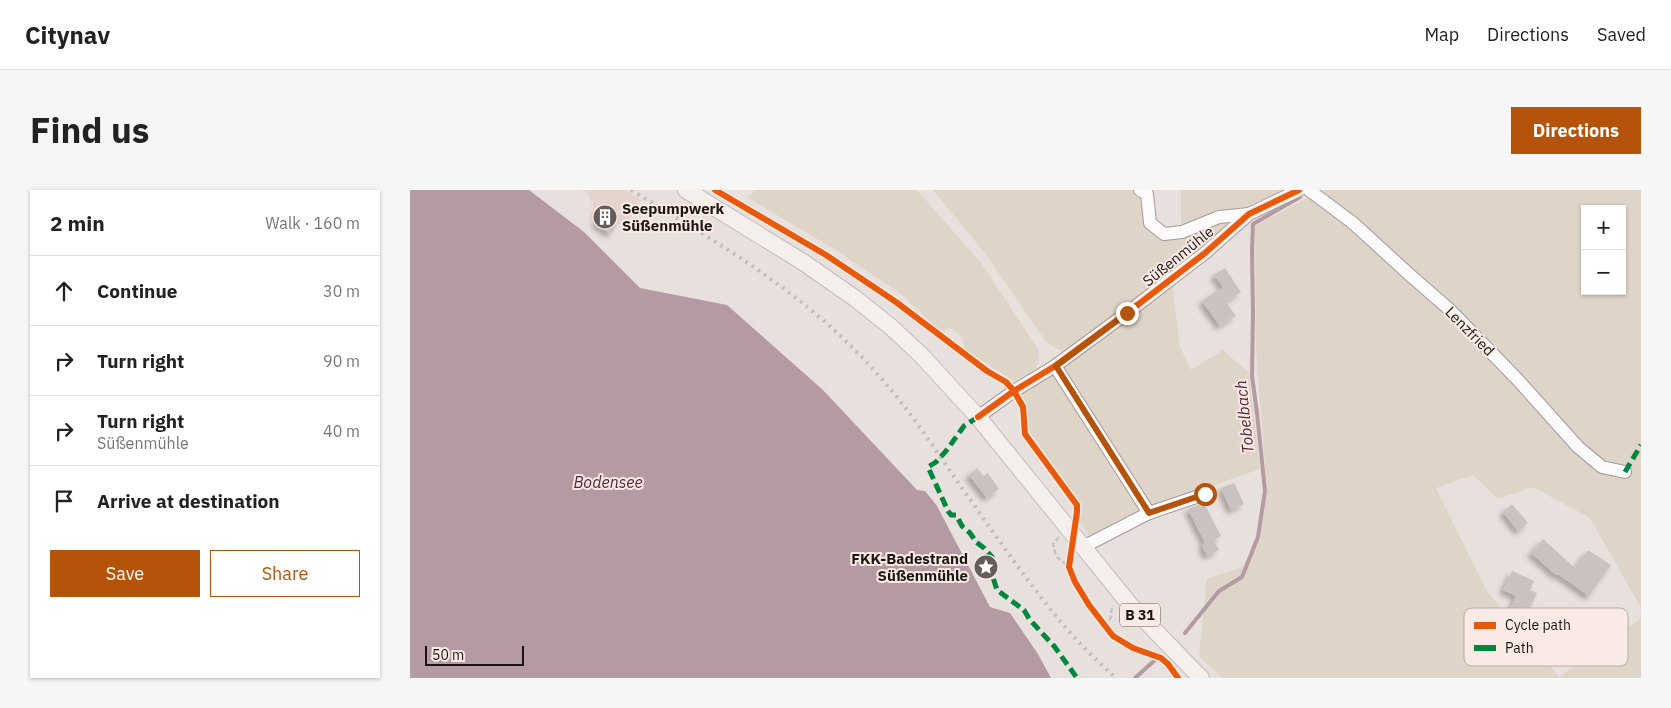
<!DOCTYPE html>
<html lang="en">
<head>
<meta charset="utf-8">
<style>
	:root { --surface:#fff; --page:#f6f6f6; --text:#222; --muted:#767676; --line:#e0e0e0; --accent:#b45309 }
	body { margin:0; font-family:"IBM Plex Sans",sans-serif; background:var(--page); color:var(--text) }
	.controls { position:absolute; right:15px; top:15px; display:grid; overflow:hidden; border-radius:0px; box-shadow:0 1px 4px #0004 }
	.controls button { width:45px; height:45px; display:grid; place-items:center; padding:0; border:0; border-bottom:1px solid var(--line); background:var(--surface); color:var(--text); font:25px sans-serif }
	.scale { position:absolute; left:15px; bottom:12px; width:99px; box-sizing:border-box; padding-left:5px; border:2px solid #1b1614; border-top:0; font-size:14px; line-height:18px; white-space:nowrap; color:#1b1614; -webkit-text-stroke:4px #faeae5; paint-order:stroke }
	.stop { position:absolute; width:15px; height:15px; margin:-11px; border:4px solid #b45309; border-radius:50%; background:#fff }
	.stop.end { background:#b45309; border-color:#fff; box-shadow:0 1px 5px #0008 }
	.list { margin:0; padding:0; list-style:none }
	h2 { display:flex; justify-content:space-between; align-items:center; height:65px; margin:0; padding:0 20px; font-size:21px }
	h2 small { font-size:16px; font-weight:400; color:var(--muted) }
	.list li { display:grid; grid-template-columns:32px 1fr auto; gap:15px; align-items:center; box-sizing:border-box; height:70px; padding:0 20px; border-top:1px solid var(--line) }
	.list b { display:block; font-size:19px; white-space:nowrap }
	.list p { margin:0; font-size:16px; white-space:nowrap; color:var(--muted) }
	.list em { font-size:16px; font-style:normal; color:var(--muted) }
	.actions { display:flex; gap:10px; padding:15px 20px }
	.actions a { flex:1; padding:11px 0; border:1px solid var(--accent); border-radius:0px; text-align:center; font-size:18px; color:var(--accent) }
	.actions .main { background:var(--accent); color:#fff }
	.icon { flex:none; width:28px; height:28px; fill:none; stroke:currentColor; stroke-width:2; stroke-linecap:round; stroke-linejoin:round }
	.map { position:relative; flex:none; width:1231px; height:488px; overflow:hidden; border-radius:0px }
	header { display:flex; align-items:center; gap:30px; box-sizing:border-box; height:70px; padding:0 25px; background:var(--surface); border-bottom:1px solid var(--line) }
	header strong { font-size:24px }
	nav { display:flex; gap:28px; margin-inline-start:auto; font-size:18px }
	.intro { display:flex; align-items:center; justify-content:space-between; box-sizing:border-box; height:120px; padding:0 30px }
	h1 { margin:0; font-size:35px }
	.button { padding:12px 22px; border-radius:0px; background:var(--accent); color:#fff; font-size:18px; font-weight:700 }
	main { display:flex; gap:30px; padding:0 30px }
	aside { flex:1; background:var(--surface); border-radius:0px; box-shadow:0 1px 4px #0004 }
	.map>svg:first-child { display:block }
	.built { fill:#e5d4ce }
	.green { fill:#dfd4c8; fill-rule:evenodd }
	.water { fill:#b49aa2 }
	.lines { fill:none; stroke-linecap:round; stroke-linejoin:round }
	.stream { stroke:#b49aa2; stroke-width:4 }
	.building { fill:#c9c2c1; filter:url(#shadow) }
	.minor-casing { stroke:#a19b99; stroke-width:14 }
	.major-casing { stroke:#c1bcbb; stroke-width:18 }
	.path { stroke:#c5c2c2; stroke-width:2.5; stroke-dasharray:5 2.5; stroke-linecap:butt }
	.minor { stroke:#fcfafa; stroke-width:12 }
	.major { stroke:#f5efeb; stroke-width:16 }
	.rail { stroke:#c1bfbe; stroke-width:4; stroke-dasharray:2.5 5; stroke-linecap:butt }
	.quiet { stroke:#00873e; stroke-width:5; stroke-dasharray:10 5; stroke-linecap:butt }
	.cycleway-casing { stroke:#faeae5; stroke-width:9 }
	.cycleway { stroke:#e8590c; stroke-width:6 }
	.route { stroke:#b45309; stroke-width:6 }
	.labels { text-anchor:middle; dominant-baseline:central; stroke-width:4; stroke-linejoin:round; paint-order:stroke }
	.shield { fill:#faeae5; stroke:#5e5653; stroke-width:1 }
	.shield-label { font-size:14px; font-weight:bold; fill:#1b1614 }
	.poi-label { font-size:15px; font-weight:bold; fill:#1b1614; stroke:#faeae5; text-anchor:start }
	.street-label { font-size:15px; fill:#1b1614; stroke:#faeae5 }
	.water-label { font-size:16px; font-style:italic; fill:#512337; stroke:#faeae5 }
	.key { fill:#faeae5; stroke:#b7aaa6; stroke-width:1 }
	.key-label { font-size:14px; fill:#1b1614 }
</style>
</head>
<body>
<header>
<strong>Citynav</strong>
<nav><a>Map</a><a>Directions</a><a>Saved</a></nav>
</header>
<div class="intro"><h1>Find us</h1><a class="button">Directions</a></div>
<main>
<aside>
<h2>2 min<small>Walk · 160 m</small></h2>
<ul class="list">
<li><svg class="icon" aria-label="ahead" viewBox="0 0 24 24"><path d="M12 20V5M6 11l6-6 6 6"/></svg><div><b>Continue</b></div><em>30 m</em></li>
<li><svg class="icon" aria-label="right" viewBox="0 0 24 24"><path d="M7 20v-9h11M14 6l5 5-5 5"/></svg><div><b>Turn right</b></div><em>90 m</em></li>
<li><svg class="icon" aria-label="right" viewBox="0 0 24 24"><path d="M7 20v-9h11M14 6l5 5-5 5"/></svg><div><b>Turn right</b><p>Süßenmühle</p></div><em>40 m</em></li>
<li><svg class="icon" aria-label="arrive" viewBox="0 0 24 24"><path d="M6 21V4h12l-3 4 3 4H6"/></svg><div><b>Arrive at destination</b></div></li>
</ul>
<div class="actions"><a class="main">Save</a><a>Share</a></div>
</aside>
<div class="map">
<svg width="1231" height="488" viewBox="0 0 1231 488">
	<defs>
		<filter id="shadow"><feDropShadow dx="-4" dy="4" stdDeviation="2.5" flood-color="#0004"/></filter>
	</defs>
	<rect width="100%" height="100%" fill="#e8e0dd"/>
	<path class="built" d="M172,0H215L231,10L215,37L209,34L200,45L179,30L183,16L177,2Z"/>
	<g class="green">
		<path d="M344,0H507L572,74L628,159L629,170L625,180L604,191L554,159L553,148L540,138L530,141L491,104L424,59L338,8Z"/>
		<path d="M523,0H737L744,30L754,40L771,39V0H872L823,31L776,71L653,162L636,152L575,63Z"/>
		<path d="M912,0H1231V418L1180,328L1123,297L1088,309L1063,285L1026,298L1077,401L1149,487L1231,428V488H812L789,466L797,388L833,377H838L850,349L857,302L846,160L845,36ZM1175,19H1212V101H1175Z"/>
		<path d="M762,93L770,157L781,180L813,160L839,183L850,279L745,316L680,347L669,331L672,317L620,242L612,203Z"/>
	</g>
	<path class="water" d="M0,0H119L174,42L230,98L317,115L413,200L507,300L515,301L527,316L580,417L600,423L628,464L641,488H0Z"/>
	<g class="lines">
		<g class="stream">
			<path d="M775,443L809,401L832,387L848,347L855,301L847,223L842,186L843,122L842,60L843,34L890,7"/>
			<path d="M725,488L744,471"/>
		</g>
	</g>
	<g class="building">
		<path d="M192,23L207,34L200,44L185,33Z"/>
		<path d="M815,78L831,102L816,112L826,126L810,136L792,111L813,97L804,85Z"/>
		<path d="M567,278L574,286L578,283L589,299L577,308L559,285Z"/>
		<path d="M824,293L834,314L821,320L811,298Z"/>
		<path d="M794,313L811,346L804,350L809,360L797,366L792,355L795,353L778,319Z"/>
		<path d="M1102,314L1118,333L1108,341L1093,322Z"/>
		<path d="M1133,349L1165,378L1178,360L1201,375L1179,406L1148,384L1146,385L1121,363Z"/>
		<path d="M1102,381L1124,391L1120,400L1127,403L1117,424L1101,417L1106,406L1093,400Z"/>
	</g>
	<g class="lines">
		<defs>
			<g id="minor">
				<path d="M730,0L737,4L740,33L754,44L772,42L809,27L839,24"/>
				<path d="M899,0L943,33L1001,86L1040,120L1108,190L1168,257L1192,277L1215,282"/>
				<path d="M645,176L739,323L795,304"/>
				<path d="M568,227L604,201L645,176L717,123L795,63L839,24L889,0"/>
				<path d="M673,357L739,323"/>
			</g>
			<path id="major" d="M276,0L393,72L446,109L481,137L511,165L568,227L721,416L791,488"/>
		</defs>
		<use href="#minor" class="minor-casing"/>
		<use href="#major" class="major-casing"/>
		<g class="path">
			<path d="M649,347L643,354L646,366L659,377"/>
			<path d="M696,437L701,427L702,415"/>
		</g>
		<use href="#minor" class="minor"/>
		<use href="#major" class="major"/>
		<path class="rail" d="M221,0C313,56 399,105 471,188C499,220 523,256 547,291C582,340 616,391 655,437C671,455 688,472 706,488"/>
		<g class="quiet">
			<path d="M568,227L554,236L536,261L526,272L518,277L538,321L541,325H546L552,336L560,343L566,352L574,358L582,367V372L579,375L587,400L614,420L620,430L644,456L667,488"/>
			<path d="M1215,282L1231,255"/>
		</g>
		<defs>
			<g id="cycleway">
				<path d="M305,0L416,65L486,112L577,181L596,192L604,201L613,217L615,244L667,315V322L659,377L665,392L679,415L703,446L723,458L751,468L758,474L768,488"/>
				<path d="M568,227L604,201L645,176L717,123L795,63L839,24L889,0"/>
			</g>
		</defs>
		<use href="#cycleway" class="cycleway-casing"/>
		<use href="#cycleway" class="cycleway"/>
	</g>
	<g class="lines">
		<path class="route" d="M717,123L646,176L739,323L795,304"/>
	</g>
	<defs>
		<symbol id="building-disc" viewBox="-11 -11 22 22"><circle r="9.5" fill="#635d5a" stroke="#faeae5"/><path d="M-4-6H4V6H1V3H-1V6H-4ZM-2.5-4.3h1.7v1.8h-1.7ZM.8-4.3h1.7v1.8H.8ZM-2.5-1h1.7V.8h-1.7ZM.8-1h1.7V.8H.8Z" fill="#fff"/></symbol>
		<symbol id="sight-disc" viewBox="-11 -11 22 22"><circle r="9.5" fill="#635d5a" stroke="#faeae5"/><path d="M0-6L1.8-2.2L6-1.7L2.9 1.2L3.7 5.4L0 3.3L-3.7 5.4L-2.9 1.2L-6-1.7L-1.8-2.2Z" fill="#fff"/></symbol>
	</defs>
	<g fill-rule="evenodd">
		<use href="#building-disc" x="181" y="13" width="28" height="28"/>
		<use href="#sight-disc" x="562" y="363" width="28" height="28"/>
	</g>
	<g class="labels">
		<rect class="shield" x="710" y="413.5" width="40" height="23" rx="4"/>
		<g class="shield-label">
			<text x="730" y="425">B 31</text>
		</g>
		<g class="poi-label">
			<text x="212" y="18">Seepumpwerk<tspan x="212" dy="17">Süßenmühle</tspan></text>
			<text x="558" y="368" text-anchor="end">FKK-Badestrand<tspan x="558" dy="17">Süßenmühle</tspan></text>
		</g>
		<g class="street-label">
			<text transform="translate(768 66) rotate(-39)">Süßenmühle</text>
			<text transform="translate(1060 141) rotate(45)">Lenzfried</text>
		</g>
		<g class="water-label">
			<text transform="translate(834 227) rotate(-96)">Tobelbach</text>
			<text x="198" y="292">Bodensee</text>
		</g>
	</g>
	<rect x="1054" y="418" width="164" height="58" rx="8" class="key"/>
	<rect x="1064" y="432" width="22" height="7" fill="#e8590c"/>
	<rect x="1064" y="455" width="22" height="6" fill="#00873e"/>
	<g class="key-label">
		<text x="1095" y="440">Cycle path</text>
		<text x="1095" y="463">Path</text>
	</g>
</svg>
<div class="controls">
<button>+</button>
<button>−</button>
</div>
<div class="scale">50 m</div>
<div class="stop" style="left:795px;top:304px"></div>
<div class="stop end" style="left:717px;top:123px"></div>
</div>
</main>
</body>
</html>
